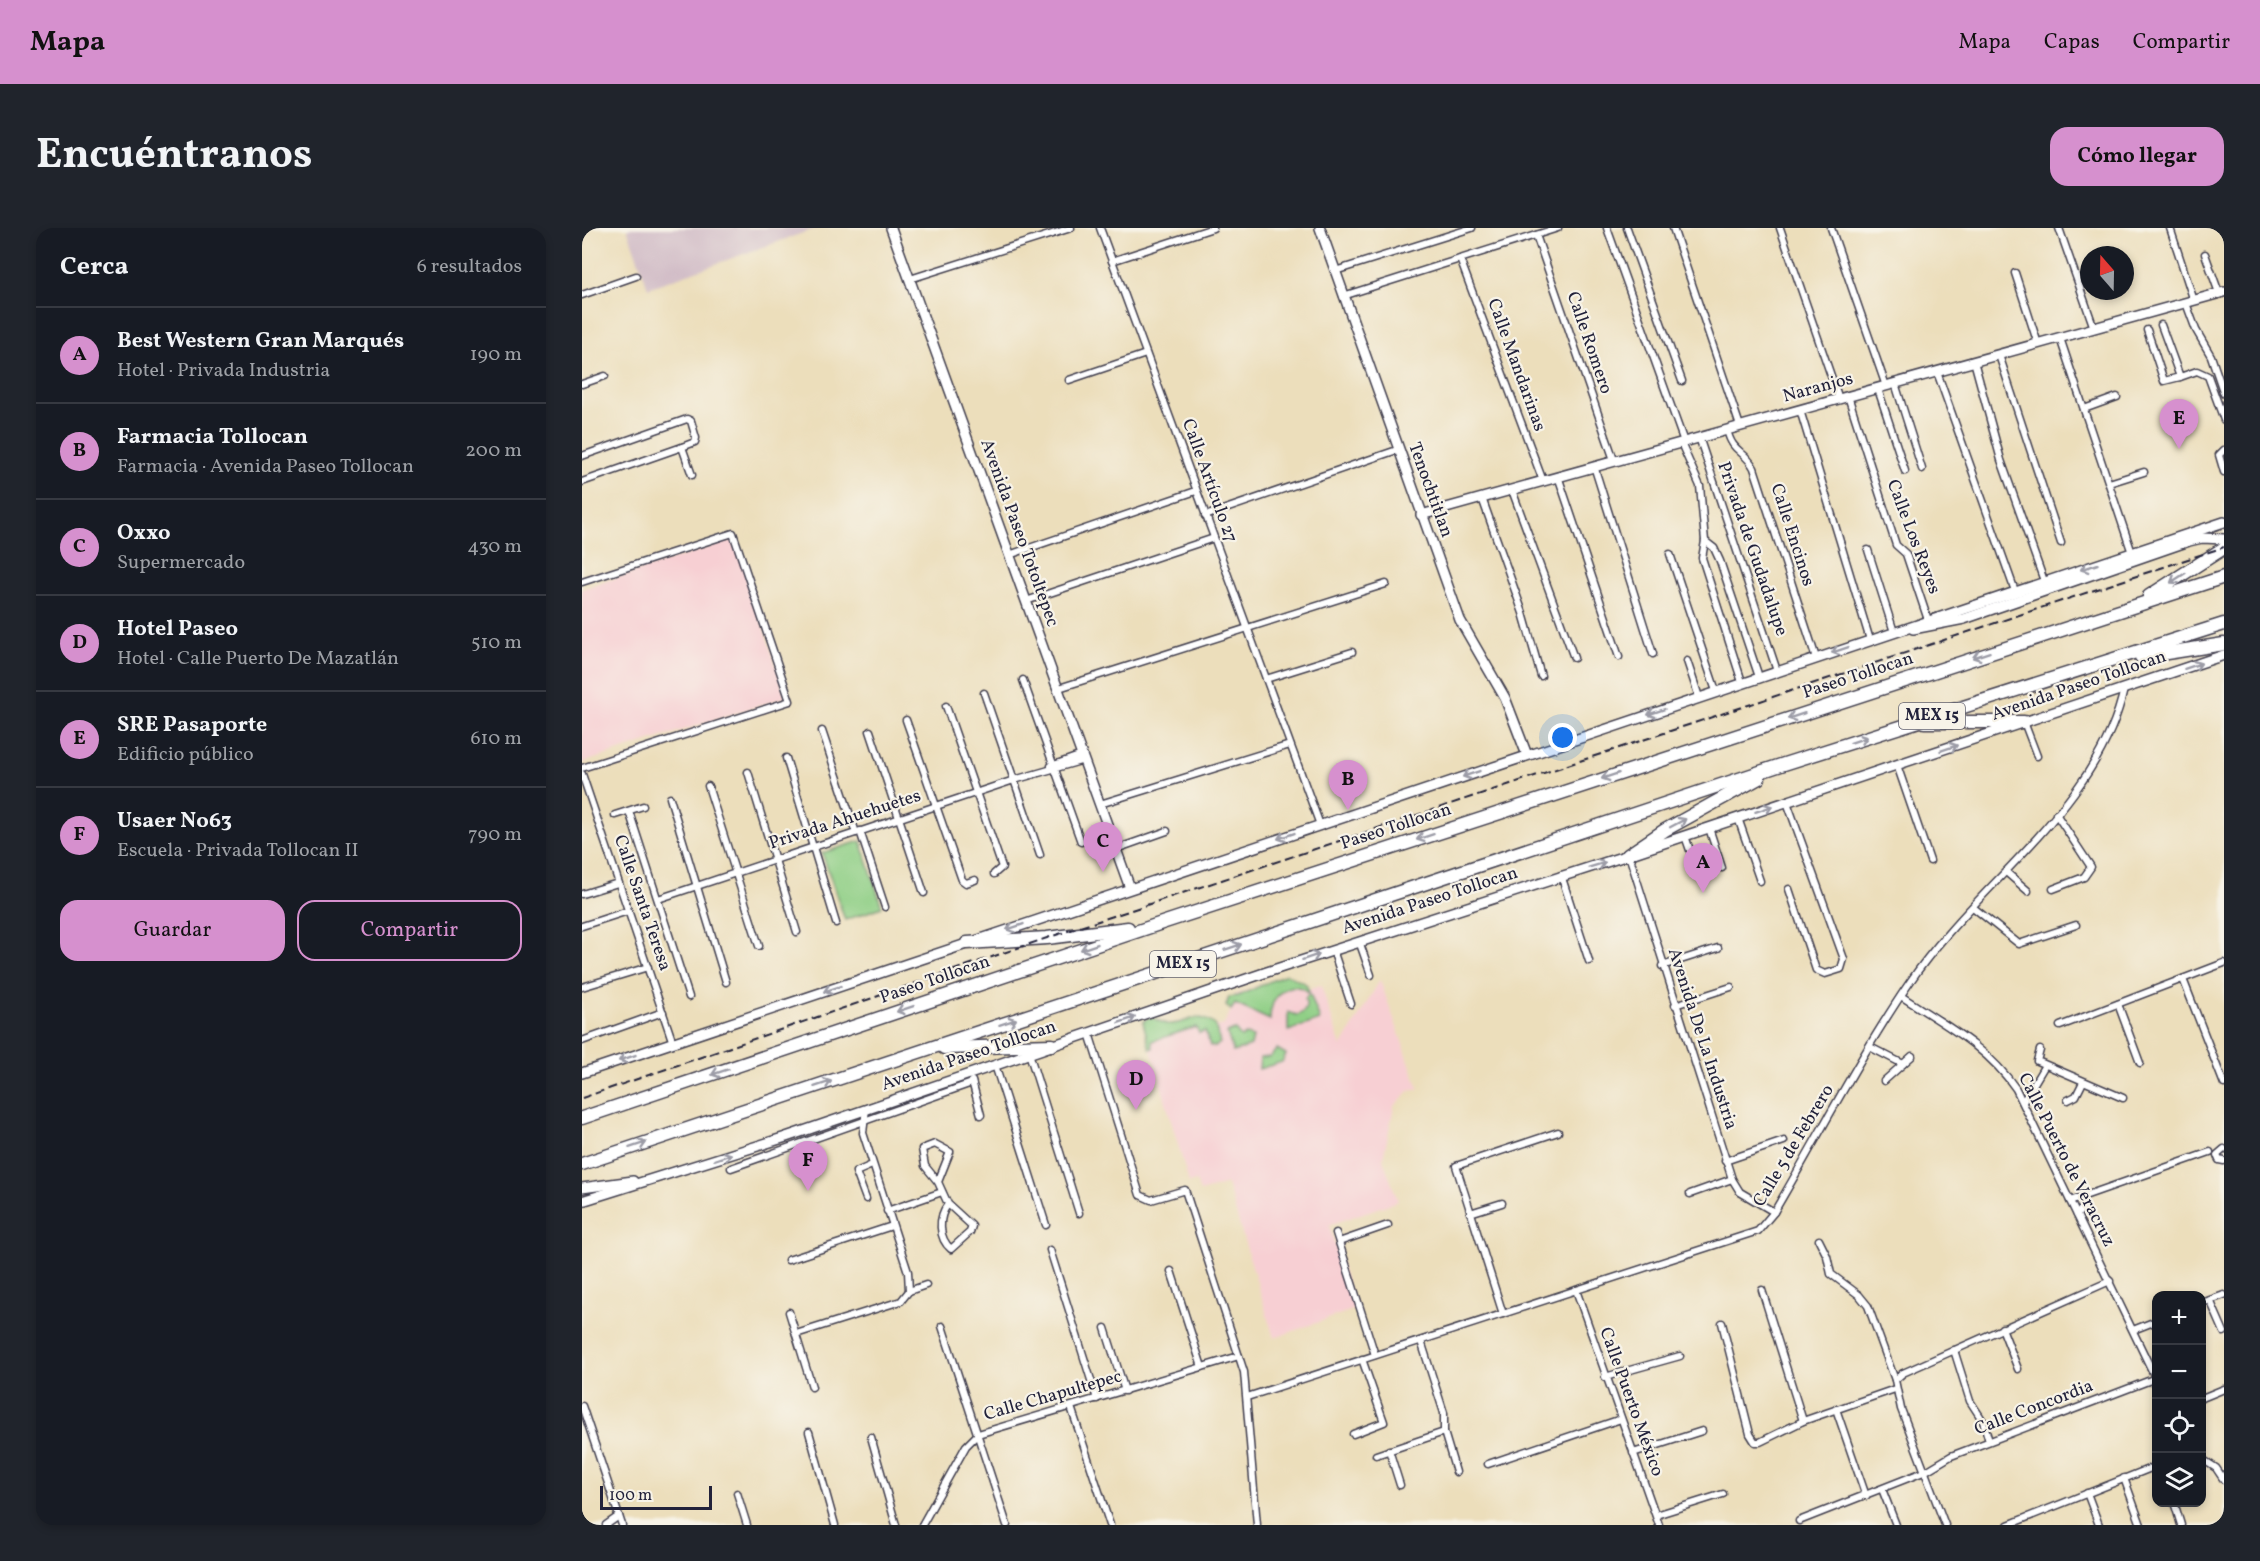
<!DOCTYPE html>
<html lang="es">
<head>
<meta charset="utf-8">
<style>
	:root { --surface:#171b24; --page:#20242c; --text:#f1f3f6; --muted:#9ea1a6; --line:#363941; --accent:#d690ce }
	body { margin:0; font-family:Vollkorn,serif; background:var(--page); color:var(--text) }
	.controls { position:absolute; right:18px; bottom:18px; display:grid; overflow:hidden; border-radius:12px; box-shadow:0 3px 9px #0003 }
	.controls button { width:54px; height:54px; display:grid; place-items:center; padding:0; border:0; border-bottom:2px solid var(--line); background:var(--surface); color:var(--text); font:30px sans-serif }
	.compass { position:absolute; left:1498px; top:18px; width:54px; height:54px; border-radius:50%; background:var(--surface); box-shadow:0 3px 9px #0003; rotate:340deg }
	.scale { position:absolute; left:18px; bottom:15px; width:112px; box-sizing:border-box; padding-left:6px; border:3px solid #22223b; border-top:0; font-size:16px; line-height:21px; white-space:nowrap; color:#22223b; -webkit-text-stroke:4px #f7f3e8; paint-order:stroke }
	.you { position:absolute; left:981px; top:510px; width:21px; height:21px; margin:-15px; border:4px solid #fff; border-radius:50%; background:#1a73e8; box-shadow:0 0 0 9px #1a73e833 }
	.badge { display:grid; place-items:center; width:39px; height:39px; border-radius:50%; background:var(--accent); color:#111; font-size:20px; font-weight:700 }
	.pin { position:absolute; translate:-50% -50px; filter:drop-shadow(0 2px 3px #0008) }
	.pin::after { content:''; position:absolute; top:32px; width:21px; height:18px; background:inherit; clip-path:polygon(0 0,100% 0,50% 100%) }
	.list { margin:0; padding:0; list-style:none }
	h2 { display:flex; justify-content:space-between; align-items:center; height:78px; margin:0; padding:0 24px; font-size:26px }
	h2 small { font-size:20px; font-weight:400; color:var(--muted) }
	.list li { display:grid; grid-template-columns:39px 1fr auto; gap:18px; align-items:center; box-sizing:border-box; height:96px; padding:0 24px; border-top:2px solid var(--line) }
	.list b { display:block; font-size:22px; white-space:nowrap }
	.list p { margin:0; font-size:20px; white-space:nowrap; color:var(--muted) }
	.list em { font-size:20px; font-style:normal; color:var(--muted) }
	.actions { display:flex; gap:12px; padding:18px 24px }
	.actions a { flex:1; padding:14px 0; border:2px solid var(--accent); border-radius:18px; text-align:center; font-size:21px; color:var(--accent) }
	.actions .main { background:var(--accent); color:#111 }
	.icon { flex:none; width:33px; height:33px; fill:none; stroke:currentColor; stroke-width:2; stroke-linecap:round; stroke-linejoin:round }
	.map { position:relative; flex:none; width:1642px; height:1297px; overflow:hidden; border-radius:18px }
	header { display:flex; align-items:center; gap:36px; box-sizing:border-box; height:84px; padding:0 30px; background:var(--accent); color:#111 }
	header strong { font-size:28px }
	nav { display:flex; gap:33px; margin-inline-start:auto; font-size:21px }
	.intro { display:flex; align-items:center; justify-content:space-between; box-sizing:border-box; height:144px; padding:0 36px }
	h1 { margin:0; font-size:42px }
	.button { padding:15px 27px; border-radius:18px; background:var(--accent); color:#111; font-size:21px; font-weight:700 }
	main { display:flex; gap:36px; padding:0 36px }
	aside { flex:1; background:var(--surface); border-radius:18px; box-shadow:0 3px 9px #0003 }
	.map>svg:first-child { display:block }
	.built { fill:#f7cfd3 }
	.industrial { fill:#d2bdc7 }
	.green { fill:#90cf86; stroke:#597860; stroke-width:1.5 }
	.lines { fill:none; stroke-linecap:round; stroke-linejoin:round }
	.street-casing { stroke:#403e4e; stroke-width:9 }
	.secondary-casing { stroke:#403e4e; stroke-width:12 }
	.highway-casing { stroke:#403e4e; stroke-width:15 }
	.street { stroke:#fff; stroke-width:6 }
	.secondary { stroke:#fff; stroke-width:9 }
	.highway { stroke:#fff; stroke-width:12 }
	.rail { stroke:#22223b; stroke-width:2; stroke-dasharray:9 4.5; stroke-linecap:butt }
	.oneway { stroke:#9c9ca7 }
	.labels { text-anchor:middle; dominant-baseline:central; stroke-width:4.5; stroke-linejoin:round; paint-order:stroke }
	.shield { fill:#f7f3e8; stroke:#62616f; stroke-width:1.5 }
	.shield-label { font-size:16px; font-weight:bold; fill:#22223b }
	.street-label { font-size:18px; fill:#22223b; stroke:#f7f3e8 }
</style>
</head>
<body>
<header>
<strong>Mapa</strong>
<nav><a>Mapa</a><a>Capas</a><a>Compartir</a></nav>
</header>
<div class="intro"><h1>Encuéntranos</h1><a class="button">Cómo llegar</a></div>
<main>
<aside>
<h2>Cerca<small>6 resultados</small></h2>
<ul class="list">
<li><span class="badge">A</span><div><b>Best Western Gran Marqués</b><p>Hotel · Privada Industria</p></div><em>190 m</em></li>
<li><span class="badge">B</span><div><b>Farmacia Tollocan</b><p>Farmacia · Avenida Paseo Tollocan</p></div><em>200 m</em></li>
<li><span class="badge">C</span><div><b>Oxxo</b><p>Supermercado</p></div><em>430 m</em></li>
<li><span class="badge">D</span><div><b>Hotel Paseo</b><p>Hotel · Calle Puerto De Mazatlán</p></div><em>510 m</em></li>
<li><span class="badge">E</span><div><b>SRE Pasaporte</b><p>Edificio público</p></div><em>610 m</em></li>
<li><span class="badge">F</span><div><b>Usaer No63</b><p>Escuela · Privada Tollocan II</p></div><em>790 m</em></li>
</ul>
<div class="actions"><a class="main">Guardar</a><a>Compartir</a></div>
</aside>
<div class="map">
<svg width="1642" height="1297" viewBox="0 0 1642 1297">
	<rect width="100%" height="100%" fill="#f7f3e8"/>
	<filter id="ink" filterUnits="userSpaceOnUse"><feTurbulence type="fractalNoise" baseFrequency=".0167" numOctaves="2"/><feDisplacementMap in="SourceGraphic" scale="12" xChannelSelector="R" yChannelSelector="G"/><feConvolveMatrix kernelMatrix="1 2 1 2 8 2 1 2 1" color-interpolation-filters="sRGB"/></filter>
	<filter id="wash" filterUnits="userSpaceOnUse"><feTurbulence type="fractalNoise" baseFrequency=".008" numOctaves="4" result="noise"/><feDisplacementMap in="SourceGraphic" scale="24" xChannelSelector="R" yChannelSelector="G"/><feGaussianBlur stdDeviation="1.35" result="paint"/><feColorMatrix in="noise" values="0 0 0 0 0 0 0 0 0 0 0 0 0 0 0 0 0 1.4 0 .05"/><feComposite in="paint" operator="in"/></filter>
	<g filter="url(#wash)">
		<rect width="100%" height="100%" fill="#ecdebb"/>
		<g class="built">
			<path d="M153,311L204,469L0,535V361Z"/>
			<path d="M704,746L724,756L725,762L739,757L759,819L798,752L837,861L827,863L812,878L801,931L816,973L747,997L773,1081L692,1110L645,956L618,964L614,953L607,955L561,794L571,790L588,796L615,789L634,799L642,797L649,782L644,778L645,770Z"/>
		</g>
		<path class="industrial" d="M45,0H235L66,60Z"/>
		<g class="green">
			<path d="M279,613L300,679L263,692L240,625Z"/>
			<path d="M704,746L724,756L738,792L706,803V784L715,787C723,785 726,779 723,771L727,765C706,747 687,770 688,792L653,776L649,782L644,778L647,769L656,768Z"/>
			<path d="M567,789C573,790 579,795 585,796C606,798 611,781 633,797L638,815L633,819L628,818L623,803L617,805L614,799L570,813L571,820L568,821L561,794Z"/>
			<path d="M653,802L659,809L664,807L671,809L669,818L651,824L645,805Z"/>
			<path d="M695,821L704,826L700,834L677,841L678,830L688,829Z"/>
		</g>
	</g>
	<g filter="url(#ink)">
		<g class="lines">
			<defs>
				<g id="street">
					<path d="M518,0L738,597"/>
					<path d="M1025,0L1102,214"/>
					<path d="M1045,0L1100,153"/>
					<path d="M1091,0L1158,198"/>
					<path d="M1198,0L1257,171"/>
					<path d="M1249,0L1304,158"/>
					<path d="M1477,0L1512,100"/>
					<path d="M1588,0L1612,73"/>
					<path d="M954,7L1032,232"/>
					<path d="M1623,26L1637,65"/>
					<path d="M878,31L961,253"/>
					<path d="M530,33L631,0"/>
					<path d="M753,43L890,0"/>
					<path d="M1433,45L1456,116"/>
					<path d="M328,51L489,0"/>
					<path d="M0,67L54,48"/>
					<path d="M761,68L976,0"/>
					<path d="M1604,75L1614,102L1629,128L1642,166"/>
					<path d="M1579,97L1598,149L1615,143L1626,148L1642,192"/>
					<path d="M1565,102L1582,153L1598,149"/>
					<path d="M1478,110L1550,325"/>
					<path d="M1417,127L1479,315"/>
					<path d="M1392,133L1419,232L1462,353"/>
					<path d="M1355,144L1433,363"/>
					<path d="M487,152L564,126"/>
					<path d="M1313,155L1340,241"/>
					<path d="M0,156L23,148"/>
					<path d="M1296,161L1323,243"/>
					<path d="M1266,168L1314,317L1324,326L1346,392"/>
					<path d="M1502,181L1535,169"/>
					<path d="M1218,182L1288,412"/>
					<path d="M1145,202C1151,226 1162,221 1172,240L1234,430"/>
					<path d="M1117,209L1195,443"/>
					<path d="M1099,215L1118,258L1123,313L1120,330L1160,454"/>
					<path d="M100,219L110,247"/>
					<path d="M1642,222L1637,227L1642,244"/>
					<path d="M0,228L105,191L109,193L114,210L113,214L100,219L0,254"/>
					<path d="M1012,238L1071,426"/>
					<path d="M976,248L1037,429"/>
					<path d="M1527,255L1562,244"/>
					<path d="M930,262L992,430"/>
					<path d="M900,270L941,385L959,448"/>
					<path d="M623,288L815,222"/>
					<path d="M1123,313L1132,320L1138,333L1177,449"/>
					<path d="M1286,322L1312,404"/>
					<path d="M1088,326L1134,463"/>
					<path d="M427,327L614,263"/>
					<path d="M0,354L151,305L208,473L0,540"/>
					<path d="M444,373L632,310"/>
					<path d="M1105,433L1117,469"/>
					<path d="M684,451L770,424"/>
					<path d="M441,452L499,614"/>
					<path d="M477,460L804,356"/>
					<path d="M402,465L458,627"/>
					<path d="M364,478L420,639L412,646"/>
					<path d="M324,492L380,652L384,655L393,652"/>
					<path d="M1442,494L1455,528"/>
					<path d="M240,503L274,605"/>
					<path d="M288,503L342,665"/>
					<path d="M204,530L254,695"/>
					<path d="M1315,537L1348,633"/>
					<path d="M469,538L500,527"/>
					<path d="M166,544L215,704"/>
					<path d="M0,546L91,815"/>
					<path d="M126,558L177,718"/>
					<path d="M88,570L144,754"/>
					<path d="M1205,574L1262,731L1259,741L1243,746L1234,742L1207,661"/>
					<path d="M518,576L708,517"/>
					<path d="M47,583L107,769"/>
					<path d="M33,587L61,578"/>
					<path d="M1156,590L1178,653"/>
					<path d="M1127,600L1140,640"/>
					<path d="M278,603L303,679"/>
					<path d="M1103,608L1117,648"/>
					<path d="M534,621L585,603"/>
					<path d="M1047,627L1150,951L1158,964L1192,984"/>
					<path d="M1424,644L1446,663"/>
					<path d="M979,647L1007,733"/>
					<path d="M1471,661L1502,649L1509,639L1474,586"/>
					<path d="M0,666L36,655"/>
					<path d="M76,671L432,552L502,532"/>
					<path d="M1392,680L1437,716L1494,697"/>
					<path d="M0,698L46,683"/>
					<path d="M777,713L789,747"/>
					<path d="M751,722L769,776"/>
					<path d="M1080,738L1136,720"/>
					<path d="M1601,751L1642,856"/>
					<path d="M0,759L66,739"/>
					<path d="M1319,768C1361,796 1405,818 1434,861L1574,1151"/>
					<path d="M1536,776L1558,835"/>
					<path d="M1093,777L1149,759"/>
					<path d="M1478,798L1642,735"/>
					<path d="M507,805L558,967L569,972L603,962L662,1144L675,1297"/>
					<path d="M0,813L81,784"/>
					<path d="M1288,819L1321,836"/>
					<path d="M1458,822L1455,833L1541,870"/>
					<path d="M447,825L497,985"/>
					<path d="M413,837L464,997"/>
					<path d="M390,853L399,887"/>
					<path d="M1302,853L1330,828"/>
					<path d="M1486,872L1494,868L1501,854"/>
					<path d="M1441,874L1463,837"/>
					<path d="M284,881L281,905L326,1044L327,1063"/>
					<path d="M1642,921L1635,927L1637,932L1642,933"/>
					<path d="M1143,933L1202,913"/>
					<path d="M149,940L390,855"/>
					<path d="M356,954L368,924L353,916L340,921L343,938L356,954L366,976L390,998L388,1004L369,1021C356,1010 356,989 366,976"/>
					<path d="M1108,966L1150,951"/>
					<path d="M284,971L274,944L290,937"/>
					<path d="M1488,973L1628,924"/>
					<path d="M305,983L360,964"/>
					<path d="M888,985L920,975"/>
					<path d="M1495,987L1501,979V969"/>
					<path d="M754,1005L793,1127"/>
					<path d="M1237,1012L1245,1028L1249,1046L1277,1067L1286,1078L1313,1152"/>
					<path d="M757,1014L806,997"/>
					<path d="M468,1022L515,1171"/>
					<path d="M206,1032L310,998"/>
					<path d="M589,1043L620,1139"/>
					<path d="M994,1062L1077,1297"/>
					<path d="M1180,1062L1221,1193"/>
					<path d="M327,1063L344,1057"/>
					<path d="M1628,1072L1642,1104"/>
					<path d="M1620,1075L1642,1067"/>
					<path d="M207,1084L230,1159"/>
					<path d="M921,1086L874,938L976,904"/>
					<path d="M1140,1095L1168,1206L1173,1214H1178L1221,1193L1313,1161"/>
					<path d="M360,1098L425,1297"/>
					<path d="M523,1100L543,1163"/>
					<path d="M1420,1100L1436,1141"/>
					<path d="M1551,1102L1574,1093"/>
					<path d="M214,1106L319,1073L327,1063"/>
					<path d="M839,1113L862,1185V1204L874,1244"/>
					<path d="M1372,1122L1388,1173L1401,1193L1407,1213"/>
					<path d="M1023,1149L1098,1128"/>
					<path d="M665,1169L1176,1003L1192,984C1237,908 1278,827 1328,754C1393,657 1516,580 1542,461"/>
					<path d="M1620,1170L1642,1161"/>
					<path d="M0,1178L40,1297"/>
					<path d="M489,1179L528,1297"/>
					<path d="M1254,1181L1284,1268"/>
					<path d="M227,1204L253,1297"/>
					<path d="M771,1206L802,1194L780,1131"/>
					<path d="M289,1209L314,1297"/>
					<path d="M807,1222L818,1257"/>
					<path d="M1051,1225L1120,1203"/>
					<path d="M794,1227L862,1204"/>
					<path d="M1620,1231L1634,1240L1642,1252"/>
					<path d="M906,1236L1039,1191"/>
					<path d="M1542,1250L1559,1297"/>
					<path d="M1300,1261L1314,1297"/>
					<path d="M155,1265L165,1297"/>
					<path d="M1505,1265L1517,1297"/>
					<path d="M1592,1274L1599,1297"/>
					<path d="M1074,1287L1141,1266"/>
					<path d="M1217,1293L1344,1243L1369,1228L1574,1150"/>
					<path d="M24,1297L37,1288"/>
					<path d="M340,1297L384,1218L396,1206L657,1128"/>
					<path d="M1363,1297L1319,1181L1313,1152L1321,1145L1528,1053"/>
					<path d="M1426,1297L1574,1238"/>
				</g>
				<g id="secondary">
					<path d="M309,0L548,660"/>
					<path d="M738,0L878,392L923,470L945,527"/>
					<path d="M839,287L1642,64"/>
					<path d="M1331,401L1382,391L1607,313L1620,310L1642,311"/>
					<path d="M0,845L1642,294"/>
					<path d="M0,960L51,953"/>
					<path d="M0,973L204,909L685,744L1046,627L1642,427"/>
				</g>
				<g id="highway">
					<path d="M1567,368L1642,320"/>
					<path d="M1559,429L1642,416"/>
					<path d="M1342,494H1442"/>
					<path d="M1046,627L1083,602L1177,550"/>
					<path d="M385,715L465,710L546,700"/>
					<path d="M362,820L470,817"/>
					<path d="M0,890L583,694L1642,349"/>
					<path d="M0,936L1202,536L1642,396"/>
				</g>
			</defs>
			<use href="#street" class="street-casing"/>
			<use href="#secondary" class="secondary-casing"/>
			<use href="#highway" class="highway-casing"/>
			<use href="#street" class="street"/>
			<use href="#secondary" class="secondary"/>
			<use href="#highway" class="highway"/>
			<path class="rail" d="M0,870L465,710L1642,319"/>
		</g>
		<defs><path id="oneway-shaft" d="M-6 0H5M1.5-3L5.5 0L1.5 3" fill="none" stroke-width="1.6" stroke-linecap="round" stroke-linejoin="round" transform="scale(1.5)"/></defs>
		<g class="oneway">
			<use href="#oneway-shaft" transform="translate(1507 339) rotate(162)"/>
			<use href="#oneway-shaft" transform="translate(1596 350) rotate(147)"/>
			<use href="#oneway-shaft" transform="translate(1258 422) rotate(161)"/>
			<use href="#oneway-shaft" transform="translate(1399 427) rotate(162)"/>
			<use href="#oneway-shaft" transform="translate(1611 438) rotate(-18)"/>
			<use href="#oneway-shaft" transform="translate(1074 484) rotate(161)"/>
			<use href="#oneway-shaft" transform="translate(1214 488) rotate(162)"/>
			<use href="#oneway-shaft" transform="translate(1277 512) rotate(-18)"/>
			<use href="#oneway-shaft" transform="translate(1367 520) rotate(-19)"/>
			<use href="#oneway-shaft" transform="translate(889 546) rotate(161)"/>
			<use href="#oneway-shaft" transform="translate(1028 548) rotate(162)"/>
			<use href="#oneway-shaft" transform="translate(1182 581) rotate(-18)"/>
			<use href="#oneway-shaft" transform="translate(1096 595) rotate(-28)"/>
			<use href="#oneway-shaft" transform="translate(704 608) rotate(161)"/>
			<use href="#oneway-shaft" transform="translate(843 609) rotate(162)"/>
			<use href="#oneway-shaft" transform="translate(1015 637) rotate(-17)"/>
			<use href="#oneway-shaft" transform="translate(433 699) rotate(161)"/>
			<use href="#oneway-shaft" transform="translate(507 719) rotate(161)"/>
			<use href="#oneway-shaft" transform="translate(651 719) rotate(-18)"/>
			<use href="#oneway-shaft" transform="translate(729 729) rotate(-18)"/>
			<use href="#oneway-shaft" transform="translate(250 761) rotate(161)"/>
			<use href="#oneway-shaft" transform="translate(323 781) rotate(161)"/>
			<use href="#oneway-shaft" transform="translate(545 792) rotate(-19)"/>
			<use href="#oneway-shaft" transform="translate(426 794) rotate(-18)"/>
			<use href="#oneway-shaft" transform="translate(45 830) rotate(161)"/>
			<use href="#oneway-shaft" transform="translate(138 844) rotate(161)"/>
			<use href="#oneway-shaft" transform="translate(241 856) rotate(-18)"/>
			<use href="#oneway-shaft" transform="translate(56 917) rotate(-18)"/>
			<use href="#oneway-shaft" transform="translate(141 929) rotate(-18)"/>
		</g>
	</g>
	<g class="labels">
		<g class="shield">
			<rect x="1317" y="475" width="66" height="26" rx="4.5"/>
			<rect x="568" y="723" width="66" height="26" rx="4.5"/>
		</g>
		<g class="shield-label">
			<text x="1350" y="488">MEX 15</text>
			<text x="601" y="736">MEX 15</text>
		</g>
		<g class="street-label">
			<text transform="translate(1007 115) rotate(71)">Calle Romero</text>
			<text transform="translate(934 137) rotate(70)">Calle Mandarinas</text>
			<text transform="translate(1236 160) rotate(-15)">Naranjos</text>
			<text transform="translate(627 253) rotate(70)">Calle Artículo 27</text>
			<text transform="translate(848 262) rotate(70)">Tenochtitlan</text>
			<text transform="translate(437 305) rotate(70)">Avenida Paseo Totoltepec</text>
			<text transform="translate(1210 307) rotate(72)">Calle Encinos</text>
			<text transform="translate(1331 309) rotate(69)">Calle Los Reyes</text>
			<text transform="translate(1170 321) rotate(71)">Privada de Gudadalupe</text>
			<text transform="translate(1276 448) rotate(-18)">Paseo Tollocan</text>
			<text transform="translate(1497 458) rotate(-19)">Avenida Paseo Tollocan</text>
			<text transform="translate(263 592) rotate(-18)">Privada Ahuehuetes</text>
			<text transform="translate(814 599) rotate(-18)">Paseo Tollocan</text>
			<text transform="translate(848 673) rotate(-18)">Avenida Paseo Tollocan</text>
			<text transform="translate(60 675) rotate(71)">Calle Santa Teresa</text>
			<text transform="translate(353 752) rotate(-19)">Paseo Tollocan</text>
			<text transform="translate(1120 811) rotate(72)">Avenida De La Industria</text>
			<text transform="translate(387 828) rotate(-19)">Avenida Paseo Tollocan</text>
			<text transform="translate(1212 918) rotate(-59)">Calle 5 de Febrero</text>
			<text transform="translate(1484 932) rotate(63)">Calle Puerto de Veracruz</text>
			<text transform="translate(471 1168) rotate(-16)">Calle Chapultepec</text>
			<text transform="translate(1049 1174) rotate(70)">Calle Puerto México</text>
			<text transform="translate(1452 1180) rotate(-21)">Calle Concordia</text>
		</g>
	</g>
</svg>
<div class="controls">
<button>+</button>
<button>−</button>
<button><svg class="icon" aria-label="locate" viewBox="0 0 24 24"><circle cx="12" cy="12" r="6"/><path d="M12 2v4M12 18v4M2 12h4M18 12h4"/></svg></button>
<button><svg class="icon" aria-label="layers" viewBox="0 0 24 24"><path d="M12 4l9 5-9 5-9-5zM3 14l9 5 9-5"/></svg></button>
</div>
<svg class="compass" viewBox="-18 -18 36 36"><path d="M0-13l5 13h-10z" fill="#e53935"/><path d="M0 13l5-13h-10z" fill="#9ea1a6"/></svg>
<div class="scale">100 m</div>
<div class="you"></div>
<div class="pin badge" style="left:1121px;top:665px">A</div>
<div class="pin badge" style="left:766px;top:582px">B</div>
<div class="pin badge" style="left:521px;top:644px">C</div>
<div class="pin badge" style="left:554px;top:882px">D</div>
<div class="pin badge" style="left:1597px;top:221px">E</div>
<div class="pin badge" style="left:226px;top:963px">F</div>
</div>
</main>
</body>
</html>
